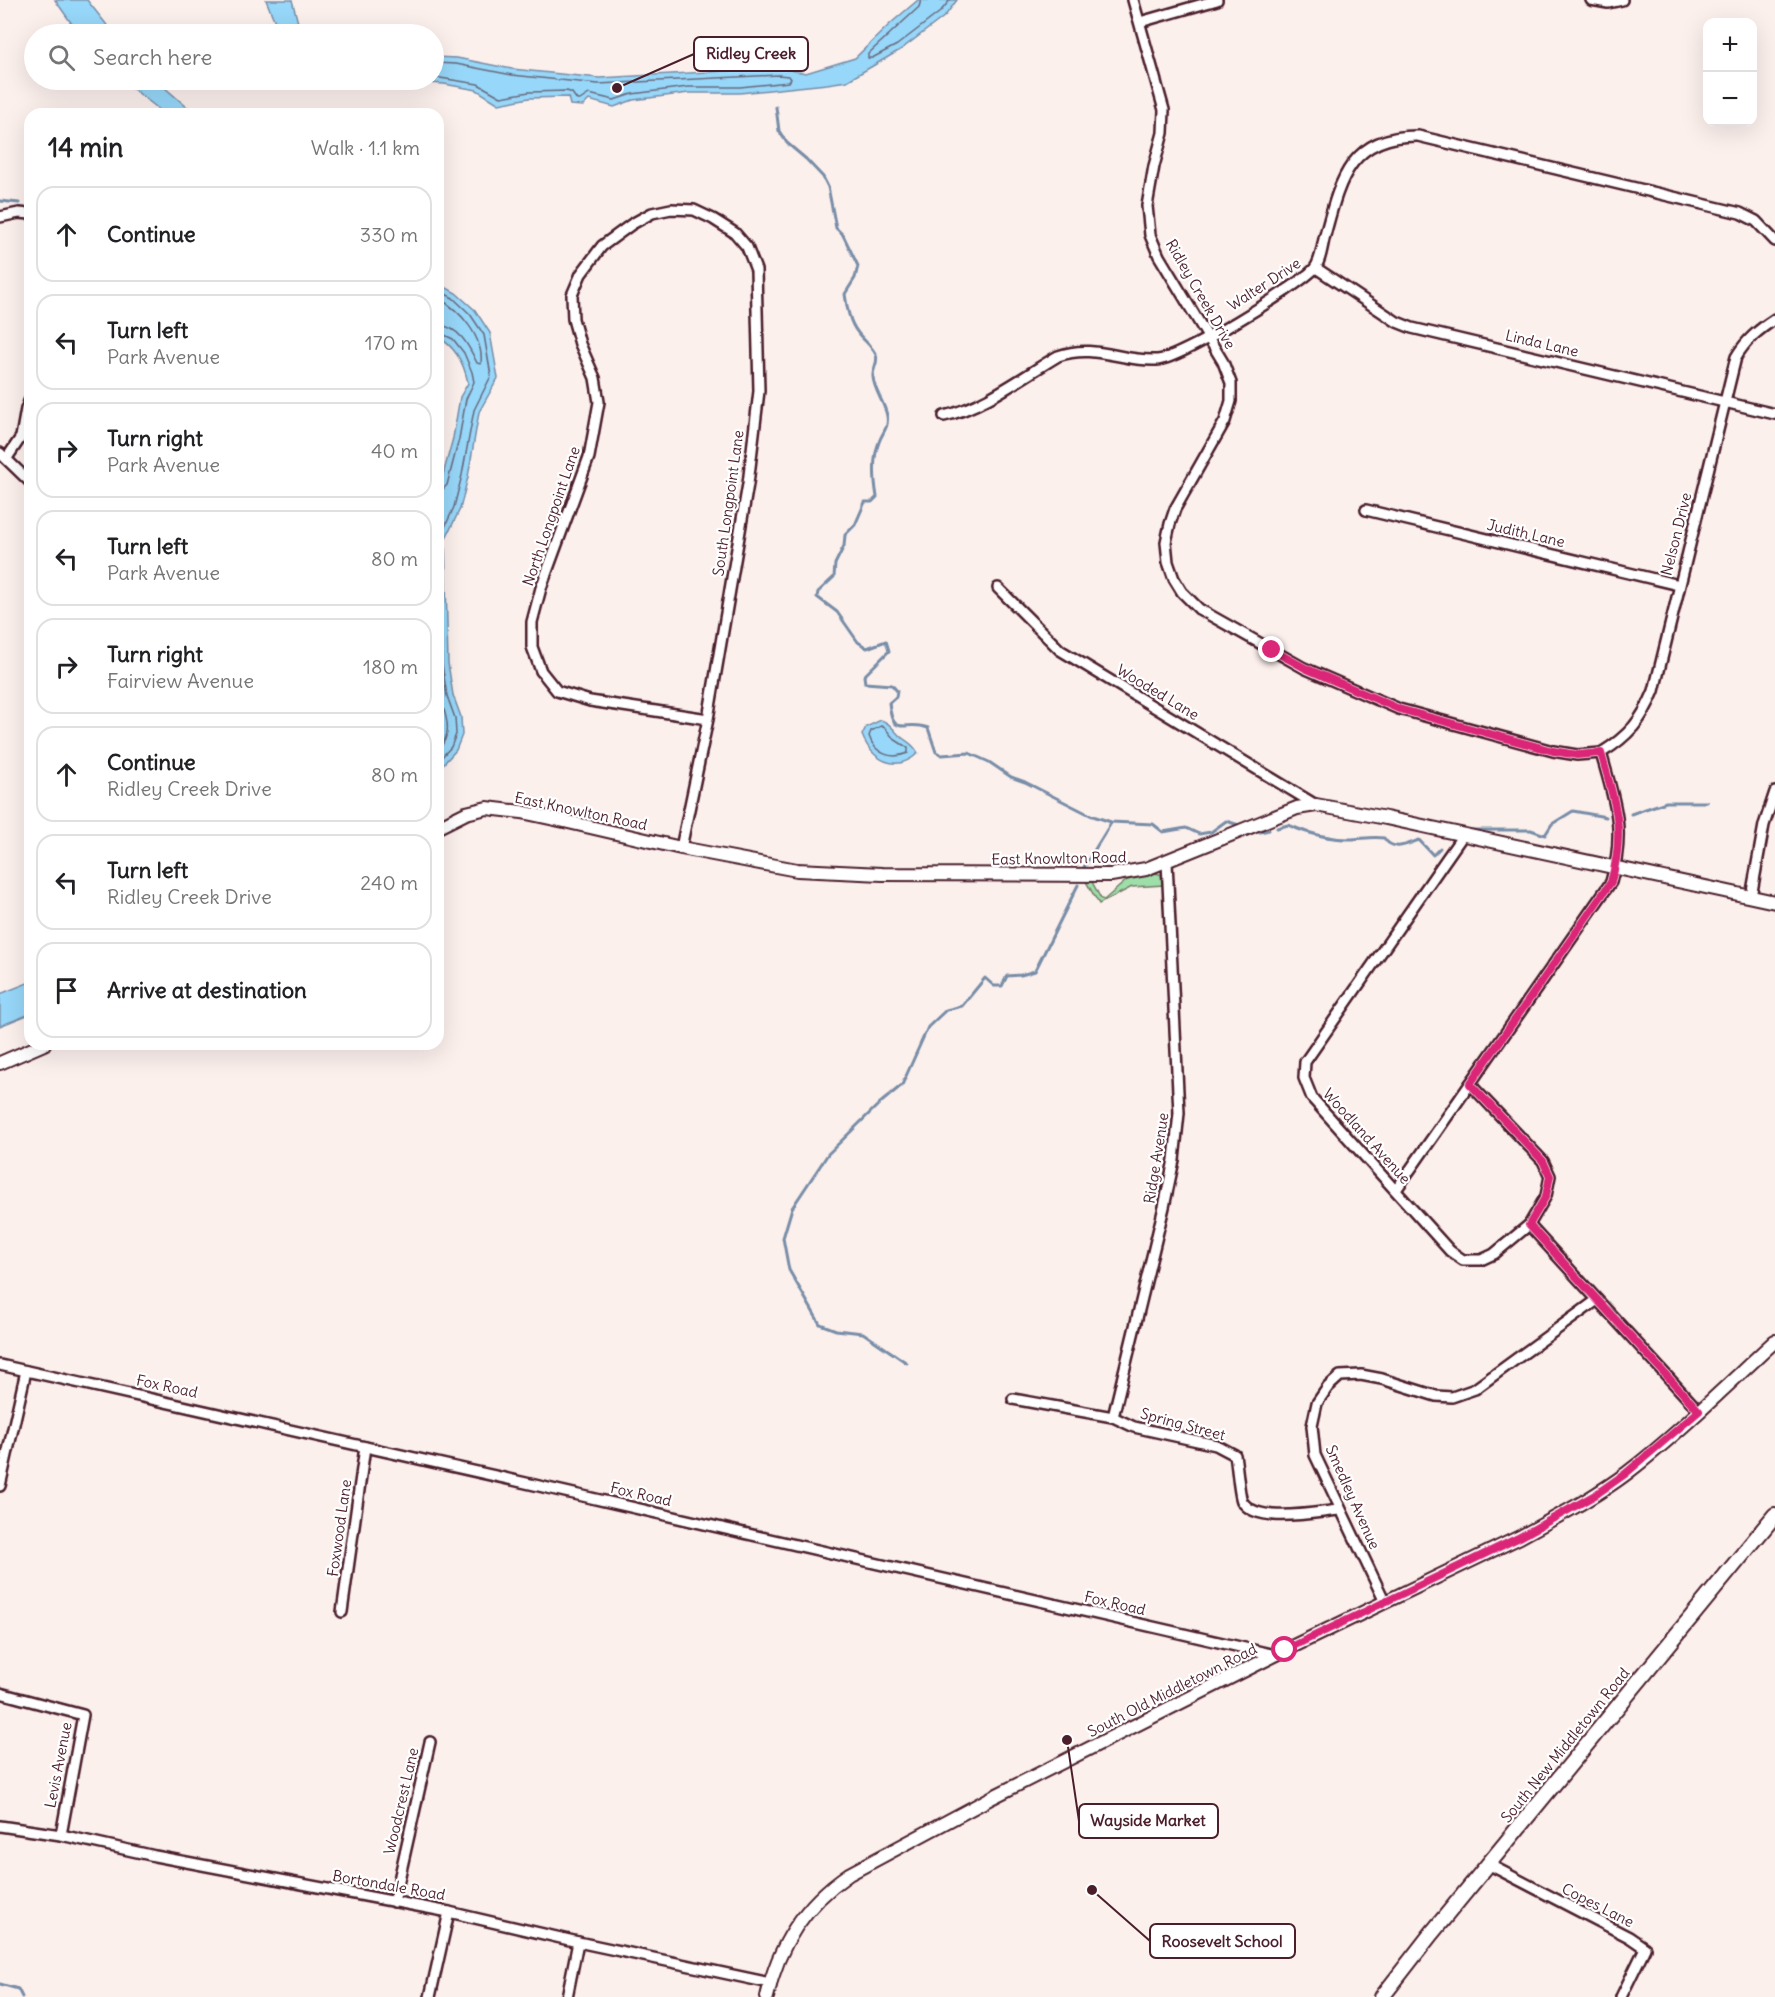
<!DOCTYPE html>
<html lang="en">
<head>
<meta charset="utf-8">
<style>
	:root { --surface:#fff; --page:#f6f6f6; --text:#202124; --muted:#757577; --line:#e0e0e0 }
	body { margin:0; font-family:Delius,sans-serif; background:var(--page); color:var(--text) }
	.controls { position:absolute; right:18px; top:18px; display:grid; overflow:hidden; border-radius:12px; box-shadow:0 6px 24px #0002 }
	.controls button { width:54px; height:54px; display:grid; place-items:center; padding:0; border:0; border-bottom:2px solid var(--line); background:var(--surface); color:var(--text); font:30px sans-serif }
	.stop { position:absolute; width:18px; height:18px; margin:-14px; border:4px solid #db2777; border-radius:50%; background:#fff }
	.stop.end { background:#db2777; border-color:#fff; box-shadow:0 2px 6px #0008 }
	.list { margin:0; padding:0; list-style:none }
	h2 { display:flex; justify-content:space-between; align-items:center; height:78px; margin:0; padding:0 24px; font-size:26px }
	h2 small { font-size:20px; font-weight:400; color:var(--muted) }
	.list li { display:grid; grid-template-columns:39px 1fr auto; gap:18px; align-items:center; box-sizing:border-box; height:96px; margin:0 12px 12px; padding:0 12px; border:2px solid var(--line); border-radius:18px }
	.list b { display:block; font-size:22px; white-space:nowrap }
	.list p { margin:0; font-size:20px; white-space:nowrap; color:var(--muted) }
	.list em { font-size:20px; font-style:normal; color:var(--muted) }
	.icon { flex:none; width:33px; height:33px; fill:none; stroke:currentColor; stroke-width:2; stroke-linecap:round; stroke-linejoin:round }
	.map { position:relative; flex:none; width:1775px; height:1997px; overflow:hidden }
	.search { position:absolute; background:var(--surface); box-shadow:0 6px 24px #0002; left:24px; top:24px; width:420px; height:66px; display:flex; align-items:center; gap:15px; box-sizing:border-box; padding:0 21px; border-radius:33px; color:var(--muted); font-size:22px }
	.panel { position:absolute; background:var(--surface); box-shadow:0 6px 24px #0002; left:24px; top:108px; width:420px; height:942px; border-radius:18px }
	.map>svg:first-child { display:block }
	.green { fill:#9edea8; stroke:#747e6a; stroke-width:1.5 }
	.water { fill:#97d7f9; stroke:#788da7; stroke-width:1.5 }
	.lines { fill:none; stroke-linecap:round; stroke-linejoin:round }
	.shore { stroke:#69697d; stroke-width:1.5 }
	.stream { stroke:#788da7; stroke-width:3 }
	.street-casing { stroke:#4a1f2b; stroke-width:14 }
	.secondary-casing { stroke:#4a1f2b; stroke-width:16 }
	.primary-casing { stroke:#4a1f2b; stroke-width:18 }
	.street { stroke:#fff; stroke-width:9 }
	.secondary { stroke:#fff; stroke-width:12 }
	.primary { stroke:#fff; stroke-width:14 }
	.route { stroke:#db2777; stroke-width:8 }
	.labels { text-anchor:middle; dominant-baseline:central; stroke-width:4.5; stroke-linejoin:round; paint-order:stroke }
	.street-label { font-size:15px; fill:#4a1f2b; stroke:#fff }
	.leader { fill:none; stroke:#4a1f2b; stroke-width:2 }
	.callout-dot { fill:#4a1f2b; stroke:#fff; stroke-width:2 }
	.callout { fill:#fff; stroke:#4a1f2b; stroke-width:2 }
	.callout-label { font-size:16px; text-anchor:middle; font-weight:bold; fill:#4a1f2b }
</style>
</head>
<body>
<div class="map">
<svg width="1775" height="1997" viewBox="0 0 1775 1997">
	<rect width="100%" height="100%" fill="#fcf0ed"/>
	<filter id="ink" filterUnits="userSpaceOnUse"><feTurbulence type="fractalNoise" baseFrequency=".0167" numOctaves="2"/><feDisplacementMap in="SourceGraphic" scale="12" xChannelSelector="R" yChannelSelector="G"/><feConvolveMatrix kernelMatrix="1 2 1 2 8 2 1 2 1" color-interpolation-filters="sRGB"/></filter>
	<g filter="url(#ink)">
		<path class="green" d="M1155,873L1163,875L1164,885L1132,887L1099,904L1085,880L1092,882L1101,899L1104,900L1127,880Z"/>
		<g class="water">
			<path d="M55,0H87L114,34H79Z"/>
			<path d="M266,0H292L301,34H280Z"/>
			<path d="M918,0H957L945,16L900,50L847,81L827,84L740,93H689L633,100L614,107L589,100L583,106L570,105L568,97L529,98L499,104L477,90L444,84L381,80H434V57L457,58L512,69L599,78L778,68L806,73L855,58L891,23Z"/>
			<path d="M122,80H156L195,114H165Z"/>
			<path d="M438,283L456,293L475,310L490,333L498,378L479,412L468,477L460,509L445,540L448,663L453,695L461,717L462,735L456,750L438,770V493L453,438L460,397L468,383C464,363 456,347 438,337Z"/>
			<path d="M881,720C891,723 893,730 900,736C907,742 913,743 918,753C896,774 872,760 862,735L866,727Z"/>
			<path d="M30,982V1014L0,1026V994Z"/>
		</g>
		<g class="lines">
			<g class="shore">
				<path d="M921,0L919,7L868,54V58H872L897,45L940,12L950,0"/>
				<path d="M434,63L456,64L512,75L598,84L778,75L789,76L791,79L789,82L740,87H688L632,94L614,100L589,94L580,100H577L572,93L567,91L529,92L501,97L478,84L434,77"/>
				<path d="M438,290L453,298L470,314L484,335L491,376L474,410L462,475L454,507L439,540L442,664L447,696L455,718L456,734L451,747L438,761"/>
				<path d="M438,298C460,310 484,337 481,364L477,363C469,346 459,326 438,325"/>
				<path d="M438,332L453,339L464,353L472,372L474,382L466,399L459,439L447,485L443,489L438,490"/>
				<path d="M438,688C442,711 457,729 438,750"/>
				<path d="M881,726L885,728L894,739L908,748V753C891,760 875,754 869,736L871,731Z"/>
			</g>
			<g class="stream">
				<path d="M776,107L779,131L787,143L806,159L823,177L828,187L836,228L843,235L858,266L855,278L845,294C847,307 849,322 858,333C864,341 872,346 876,355C879,363 872,369 873,377C874,391 885,403 887,416C889,428 883,431 879,442C872,459 874,479 877,497L872,502H865L855,525L845,535L844,546L835,564L834,577L818,592L817,597L837,612L858,642L867,648L886,641L889,651L864,676L865,683L892,685L897,691L896,697L889,703C893,740 905,719 928,728L936,752L942,755L969,753L989,762L1011,777L1025,782L1090,815L1111,822L1153,824L1163,832L1186,828L1199,834L1211,832L1226,821L1239,825"/>
				<path d="M0,201L19,203"/>
				<path d="M1631,814L1666,802H1707"/>
				<path d="M1277,828L1288,825C1309,834 1327,839 1350,839C1361,839 1373,836 1384,838C1393,852 1406,845 1419,840L1433,855L1440,848"/>
				<path d="M1469,830H1531L1545,835L1552,824L1573,811L1606,817"/>
				<path d="M1260,832L1269,830"/>
				<path d="M1084,867L1111,823"/>
				<path d="M907,1363L863,1333L836,1330L820,1324L789,1270L783,1238L792,1208L828,1154L879,1104L902,1085L928,1027L946,1010L962,1006L985,978L994,986H1002L1007,976L1021,975L1035,971L1078,885"/>
				<path d="M0,1984L18,1989L22,1997"/>
			</g>
			<defs>
				<g id="street">
					<path d="M1133,0L1164,110L1163,133L1154,166L1147,206L1150,235L1159,256L1223,362L1231,383V401L1225,421L1175,509L1170,524L1166,542L1168,562L1174,579L1182,592L1199,609L1304,668L1399,709L1553,751L1577,755L1601,753C1615,803 1626,829 1611,882L1396,1190"/>
					<path d="M1591,0L1608,3L1622,0"/>
					<path d="M1140,22L1217,0"/>
					<path d="M0,217L19,213L30,214"/>
					<path d="M1316,268L1397,322L1412,328L1775,414"/>
					<path d="M944,416C982,408 1024,376 1058,356C1095,343 1121,362 1157,360C1180,359 1296,288 1314,269C1320,263 1322,248 1324,239C1339,184 1348,135 1418,136L1740,213L1756,221L1775,241"/>
					<path d="M0,453L30,482"/>
					<path d="M7,458L21,437L26,409L30,399"/>
					<path d="M1366,510L1679,585"/>
					<path d="M998,588L1060,650L1316,805"/>
					<path d="M1601,753C1629,736 1642,720 1654,691L1736,357C1746,340 1758,330 1775,319"/>
					<path d="M1463,835L1305,1062L1304,1078L1312,1098L1450,1251L1463,1260H1481L1494,1254L1529,1225L1546,1196L1550,1176L1543,1161L1470,1084"/>
					<path d="M681,848L708,719L748,484L759,391L756,270L747,247L735,233L713,219L694,210L671,209L652,213L632,224L602,246L581,274L572,295L573,319L580,344L595,378L599,402L589,457L541,588L532,622V647L541,671L557,691L590,701L708,719"/>
					<path d="M1751,897L1764,825L1775,792"/>
					<path d="M1529,1225L1699,1411"/>
					<path d="M0,1365L526,1483L1275,1655"/>
					<path d="M1013,1399L1113,1417L1134,1427L1216,1445L1235,1455C1237,1465 1239,1495 1242,1501C1256,1525 1316,1512 1340,1510"/>
					<path d="M1113,1417L1164,1207L1174,1160L1179,1113L1167,862"/>
					<path d="M0,1486L26,1371"/>
					<path d="M1385,1602L1315,1455L1312,1426L1317,1403L1328,1387L1340,1376L1361,1375L1382,1379L1436,1396L1452,1397L1475,1389L1597,1300"/>
					<path d="M342,1612L365,1447"/>
					<path d="M0,1693L83,1715L61,1835"/>
					<path d="M0,1826L61,1835L155,1856L449,1912L578,1942L770,1983"/>
					<path d="M1488,1864L1629,1937L1645,1948L1621,1997"/>
					<path d="M394,1902L430,1742"/>
					<path d="M430,1997L449,1912"/>
					<path d="M567,1997L578,1942"/>
				</g>
				<g id="secondary">
					<path d="M438,827L466,813L487,808L522,812L564,821L681,848L797,870L882,874L1111,875L1146,869L1297,808L1316,805L1386,818L1775,902"/>
					<path d="M0,1063L44,1044"/>
					<path d="M767,1997C778,1945 805,1904 849,1874L991,1798L1275,1655L1520,1537C1556,1517 1594,1498 1627,1473C1679,1433 1726,1386 1775,1341"/>
				</g>
				<path id="primary" d="M1382,1997L1431,1934L1775,1515"/>
			</defs>
			<use href="#street" class="street-casing"/>
			<use href="#secondary" class="secondary-casing"/>
			<use href="#primary" class="primary-casing"/>
			<use href="#street" class="street"/>
			<use href="#secondary" class="secondary"/>
			<use href="#primary" class="primary"/>
		</g>
	</g>
	<g class="lines" filter="url(#ink)">
		<path class="route" d="M1272,650L1305,668L1399,709L1553,751L1577,755L1601,753C1615,803 1626,829 1611,882L1470,1084L1543,1161L1550,1176L1546,1196L1529,1225L1699,1411L1625,1474L1595,1495L1520,1537L1285,1650"/>
	</g>
	<g class="labels">
		<g class="street-label">
			<text transform="translate(1264 284) rotate(-33)">Walter Drive</text>
			<text transform="translate(1201 294) rotate(60)">Ridley Creek Drive</text>
			<text transform="translate(1542 343) rotate(13)">Linda Lane</text>
			<text transform="translate(728 503) rotate(-82)">South Longpoint Lane</text>
			<text transform="translate(551 516) rotate(-71)">North Longpoint Lane</text>
			<text transform="translate(1526 533) rotate(13)">Judith Lane</text>
			<text transform="translate(1676 534) rotate(-76)">Nelson Drive</text>
			<text transform="translate(1158 692) rotate(31)">Wooded Lane</text>
			<text transform="translate(581 811) rotate(12)">East Knowlton Road</text>
			<text transform="translate(1059 858) rotate(-1)">East Knowlton Road</text>
			<text transform="translate(1367 1136) rotate(48)">Woodland Avenue</text>
			<text transform="translate(1156 1158) rotate(-81)">Ridge Avenue</text>
			<text transform="translate(167 1386) rotate(12)">Fox Road</text>
			<text transform="translate(1183 1424) rotate(15)">Spring Street</text>
			<text transform="translate(641 1494) rotate(13)">Fox Road</text>
			<text transform="translate(1353 1497) rotate(66)">Smedley Avenue</text>
			<text transform="translate(339 1528) rotate(-82)">Foxwood Lane</text>
			<text transform="translate(1115 1603) rotate(13)">Fox Road</text>
			<text transform="translate(1172 1690) rotate(-27)">South Old Middletown Road</text>
			<text transform="translate(1565 1745) rotate(-51)">South New Middletown Road</text>
			<text transform="translate(58 1765) rotate(-79)">Levis Avenue</text>
			<text transform="translate(401 1801) rotate(-77)">Woodcrest Lane</text>
			<text transform="translate(389 1885) rotate(10)">Bortondale Road</text>
			<text transform="translate(1598 1905) rotate(27)">Copes Lane</text>
		</g>
	</g>
	<path class="leader" d="M617 88L694 54M1067 1740L1079 1821M1092 1890L1150 1941"/>
	<g class="callout-dot">
		<circle cx="617" cy="88" r="6"/>
		<circle cx="1067" cy="1740" r="6"/>
		<circle cx="1092" cy="1890" r="6"/>
	</g>
	<g class="callout">
		<rect x="694" y="37" width="114" height="34" rx="6"/>
		<rect x="1079" y="1804" width="139" height="34" rx="6"/>
		<rect x="1150" y="1924" width="145" height="34" rx="6"/>
	</g>
	<g class="callout-label">
		<text x="751" y="59">Ridley Creek</text>
		<text x="1148" y="1826">Wayside Market</text>
		<text x="1222" y="1947">Roosevelt School</text>
	</g>
</svg>
<div class="controls">
<button>+</button>
<button>−</button>
</div>
<div class="stop" style="left:1285px;top:1650px"></div>
<div class="stop end" style="left:1272px;top:650px"></div>
<div class="search"><svg class="icon" aria-label="search" viewBox="0 0 24 24"><circle cx="10" cy="10" r="6"/><path d="M15 15l6 6"/></svg>Search here</div>
<section class="panel">
<h2>14 min<small>Walk · 1.1 km</small></h2>
<ul class="list">
<li><svg class="icon" aria-label="ahead" viewBox="0 0 24 24"><path d="M12 20V5M6 11l6-6 6 6"/></svg><div><b>Continue</b></div><em>330 m</em></li>
<li><svg class="icon" aria-label="left" viewBox="0 0 24 24"><path d="M17 20v-9H6M10 6l-5 5 5 5"/></svg><div><b>Turn left</b><p>Park Avenue</p></div><em>170 m</em></li>
<li><svg class="icon" aria-label="right" viewBox="0 0 24 24"><path d="M7 20v-9h11M14 6l5 5-5 5"/></svg><div><b>Turn right</b><p>Park Avenue</p></div><em>40 m</em></li>
<li><svg class="icon" aria-label="left" viewBox="0 0 24 24"><path d="M17 20v-9H6M10 6l-5 5 5 5"/></svg><div><b>Turn left</b><p>Park Avenue</p></div><em>80 m</em></li>
<li><svg class="icon" aria-label="right" viewBox="0 0 24 24"><path d="M7 20v-9h11M14 6l5 5-5 5"/></svg><div><b>Turn right</b><p>Fairview Avenue</p></div><em>180 m</em></li>
<li><svg class="icon" aria-label="ahead" viewBox="0 0 24 24"><path d="M12 20V5M6 11l6-6 6 6"/></svg><div><b>Continue</b><p>Ridley Creek Drive</p></div><em>80 m</em></li>
<li><svg class="icon" aria-label="left" viewBox="0 0 24 24"><path d="M17 20v-9H6M10 6l-5 5 5 5"/></svg><div><b>Turn left</b><p>Ridley Creek Drive</p></div><em>240 m</em></li>
<li><svg class="icon" aria-label="arrive" viewBox="0 0 24 24"><path d="M6 21V4h12l-3 4 3 4H6"/></svg><div><b>Arrive at destination</b></div></li>
</ul>
</section>
</div>
</body>
</html>
